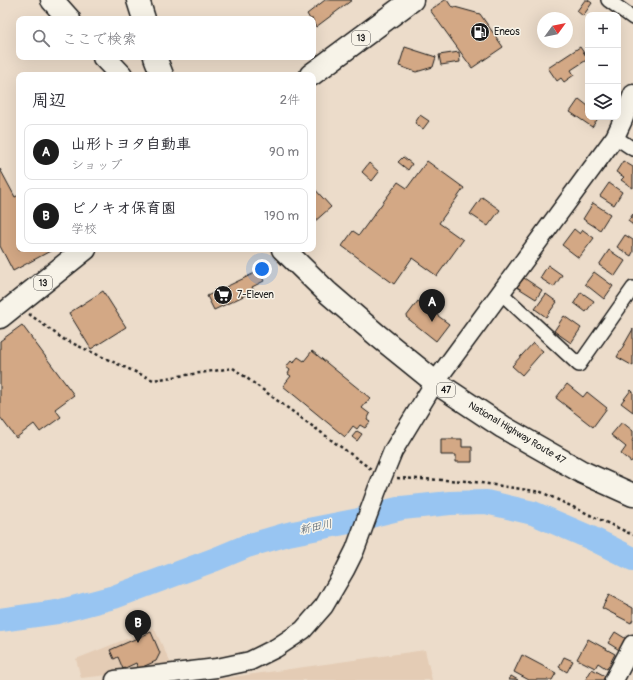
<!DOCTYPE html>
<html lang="ja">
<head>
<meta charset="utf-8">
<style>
	:root { --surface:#fff; --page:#f2f2f3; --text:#2b2b33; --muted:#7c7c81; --line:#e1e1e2; --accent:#1c1c1c }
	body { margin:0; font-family:Pangolin,"Klee One",sans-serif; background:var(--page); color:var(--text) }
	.controls { position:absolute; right:12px; top:12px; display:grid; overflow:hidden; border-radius:8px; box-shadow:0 4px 16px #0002 }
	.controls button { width:36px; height:36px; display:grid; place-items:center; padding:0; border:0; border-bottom:1px solid var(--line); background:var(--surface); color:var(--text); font:20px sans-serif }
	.compass { position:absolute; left:537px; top:12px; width:36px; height:36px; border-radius:50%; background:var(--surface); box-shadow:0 4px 16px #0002; rotate:57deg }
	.you { position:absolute; left:262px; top:269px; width:14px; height:14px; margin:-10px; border:3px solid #fff; border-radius:50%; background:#1a73e8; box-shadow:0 0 0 6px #1a73e833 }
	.badge { display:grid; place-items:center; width:26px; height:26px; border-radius:50%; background:var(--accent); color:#fff; font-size:13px; font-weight:700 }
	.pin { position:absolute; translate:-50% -33px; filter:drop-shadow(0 1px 2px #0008) }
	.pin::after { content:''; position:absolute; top:21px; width:14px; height:12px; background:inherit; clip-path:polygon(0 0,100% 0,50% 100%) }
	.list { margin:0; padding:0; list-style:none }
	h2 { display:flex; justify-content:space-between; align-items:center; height:52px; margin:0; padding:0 16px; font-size:17px }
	h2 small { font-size:13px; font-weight:400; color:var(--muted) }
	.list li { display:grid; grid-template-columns:26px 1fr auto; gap:12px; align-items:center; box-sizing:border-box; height:56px; margin:0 8px 8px; padding:0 8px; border:1px solid var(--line); border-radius:8px }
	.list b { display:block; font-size:15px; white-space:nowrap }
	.list p { margin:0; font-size:13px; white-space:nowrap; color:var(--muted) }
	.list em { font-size:13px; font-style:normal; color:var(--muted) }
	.icon { flex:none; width:22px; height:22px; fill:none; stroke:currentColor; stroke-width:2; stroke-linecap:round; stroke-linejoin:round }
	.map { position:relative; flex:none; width:633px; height:680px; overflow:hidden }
	.search { position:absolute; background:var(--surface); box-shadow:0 4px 16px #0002; left:16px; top:16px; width:300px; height:44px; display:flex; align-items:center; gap:10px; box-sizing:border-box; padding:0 14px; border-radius:8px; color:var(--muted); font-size:15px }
	.panel { position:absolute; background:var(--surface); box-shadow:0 4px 16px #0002; left:16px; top:72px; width:300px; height:180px; border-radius:8px }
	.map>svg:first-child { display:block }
	.built { fill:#e4ccb5 }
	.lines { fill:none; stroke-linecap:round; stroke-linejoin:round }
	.river { stroke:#98c5f2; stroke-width:24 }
	.building { fill:#d3a885; stroke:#1c1c1c }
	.street-casing { stroke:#1c1c1c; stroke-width:16 }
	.secondary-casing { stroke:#1c1c1c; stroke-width:21 }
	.highway-casing { stroke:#1c1c1c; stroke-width:25 }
	.path { stroke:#1c1c1c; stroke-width:2.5; stroke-dasharray:3 3; stroke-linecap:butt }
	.street { stroke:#f7f3e8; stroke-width:13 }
	.secondary { stroke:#f7f3e8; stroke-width:18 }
	.highway { stroke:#f7f3e8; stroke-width:22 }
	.labels { text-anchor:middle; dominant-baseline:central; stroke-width:3; stroke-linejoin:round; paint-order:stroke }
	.shield { fill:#f7f3e8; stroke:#5e5c59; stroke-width:1 }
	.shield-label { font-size:9px; font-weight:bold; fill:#1c1c1c }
	.poi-label { font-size:10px; fill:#1c1c1c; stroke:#f7f3e8; text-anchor:start }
	.street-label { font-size:10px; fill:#1c1c1c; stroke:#f7f3e8 }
	.water-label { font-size:11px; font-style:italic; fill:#475767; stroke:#f7f3e8 }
</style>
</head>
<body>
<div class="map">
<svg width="633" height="680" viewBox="0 0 633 680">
	<rect width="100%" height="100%" fill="#ecdcca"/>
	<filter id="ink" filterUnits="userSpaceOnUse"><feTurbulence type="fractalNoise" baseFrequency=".025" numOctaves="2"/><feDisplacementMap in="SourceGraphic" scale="8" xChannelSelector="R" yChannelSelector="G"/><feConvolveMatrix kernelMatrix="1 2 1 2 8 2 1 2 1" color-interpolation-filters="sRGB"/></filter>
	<g filter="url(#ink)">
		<g class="built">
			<path d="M154,628L173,668L81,678L76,659Z"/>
			<path d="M425,650L432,680H211Z"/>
		</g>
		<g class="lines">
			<path class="river" d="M0,620L57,612L114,597L216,559L247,546L288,534L359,520L377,514L402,508L450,503L486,502L533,513L591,538L633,559"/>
		</g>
		<g class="building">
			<path d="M325,0H352L316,27L313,22V19H310L307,14Z"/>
			<path d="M445,0H447L451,6L480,14L503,47L472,68L430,10Z"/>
			<path d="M585,0H588L592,3L583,16L577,11Z"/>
			<path d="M405,47L436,57L433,67L416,72L399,66Z"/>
			<path d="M580,47L588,59L571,70L574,75L564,82L561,78L557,81L548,68Z"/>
			<path d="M459,52L460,62L441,65L439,55Z"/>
			<path d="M579,99L588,106V117H599L592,127L570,112Z"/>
			<path d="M420,115L429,121L423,129L415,123Z"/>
			<path d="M403,157L412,164L408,170L398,162Z"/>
			<path d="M427,161L464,188L439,223L463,240L437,276L412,258L394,284L342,246L353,231L359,235L398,182L407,188Z"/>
			<path d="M623,161L633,167V188L621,180L624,177L616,172Z"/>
			<path d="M369,163L379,172L372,181L362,172Z"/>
			<path d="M0,169L15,197L19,195V249H54L13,271L0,246Z"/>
			<path d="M609,183L622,192L614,205L600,196Z"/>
			<path d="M313,187L331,207L313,223Z"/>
			<path d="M482,197L500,210L488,226L470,214Z"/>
			<path d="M593,203L610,214L600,230L583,219Z"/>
			<path d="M633,214V225L628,221Z"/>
			<path d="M574,229L580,234L583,230L594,238L579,258L562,245Z"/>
			<path d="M625,235L633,240V252L631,256L617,247Z"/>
			<path d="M609,250L625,261L615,276L599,265Z"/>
			<path d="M548,265L562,275L554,287L540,278Z"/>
			<path d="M259,271L264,281L252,287L254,291L214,310L207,296Z"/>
			<path d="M594,272L613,286L604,299L585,284Z"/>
			<path d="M524,278L542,290L536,299L517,287Z"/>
			<path d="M103,291L126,327L91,349L69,313Z"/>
			<path d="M581,292L594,301L586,312L574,303Z"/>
			<path d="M546,294L557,302L546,317L535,309Z"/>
			<path d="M418,301L449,324L436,341L406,317Z"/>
			<path d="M564,316L581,328L571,343L554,331Z"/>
			<path d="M22,325L74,395L55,409L61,417L40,432L34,424L16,438L0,417V341Z"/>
			<path d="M633,329V366L617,357Z"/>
			<path d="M533,343L543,351L522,375L512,366Z"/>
			<path d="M312,351L370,398L362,408L370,414L367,420L370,422L365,428L360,425L357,429L353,426L345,437L283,386L291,376L288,374L290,370L286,367L291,361L293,363L298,357L304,361Z"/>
			<path d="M567,384L583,397L587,392L607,408L593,427L556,398Z"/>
			<path d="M631,390L633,392V412L621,403Z"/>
			<path d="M622,422L633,431V439L632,441L633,442V459L631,462L621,454L626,447L611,435Z"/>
			<path d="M357,431L362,434L357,441L352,437Z"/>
			<path d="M441,439H462V447H472V462H456V455H441Z"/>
			<path d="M609,595L633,608V619L631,623L602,608Z"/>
			<path d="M151,632L160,653L156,661L138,669L136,663L123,669L118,657L114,659L110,650Z"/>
			<path d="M615,632L628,640L621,651L608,643Z"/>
			<path d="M588,639L615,654L607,669L598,663L595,668L577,659Z"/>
			<path d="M522,655L556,673L552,680H529L514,672Z"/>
			<path d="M564,657L573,661L567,672L559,667Z"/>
			<path d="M592,669L605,676L603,680H588L586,679Z"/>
			<path d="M511,676L518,680H509Z"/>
		</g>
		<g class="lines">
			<defs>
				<g id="street">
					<path d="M608,0L633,18"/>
					<path d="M615,137L633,149"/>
					<path d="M501,293L579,365L633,288"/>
				</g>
				<g id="secondary">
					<path d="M115,680L217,668L250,661L276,648L303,630L324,606L345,570L355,550L377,490L393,451L435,382L615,137L623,120L633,94"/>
					<path d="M614,680L633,644"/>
				</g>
				<g id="highway">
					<path d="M52,0L69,19"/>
					<path d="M138,0L144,19"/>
					<path d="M104,57L121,75"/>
					<path d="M155,57L162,75"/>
					<path d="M311,75L412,0"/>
					<path d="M283,249L327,292L377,335L435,382L503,427L582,472L633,495"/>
					<path d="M0,317L85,249"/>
				</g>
			</defs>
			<use href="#street" class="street-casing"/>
			<use href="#secondary" class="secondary-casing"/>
			<use href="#highway" class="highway-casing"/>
			<g class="path">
				<path d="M29,314L63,339L153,380L233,368L371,469"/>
				<path d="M397,478L468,481L541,492L633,535"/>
			</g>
			<use href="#street" class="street"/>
			<use href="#secondary" class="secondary"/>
			<use href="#highway" class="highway"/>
		</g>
	</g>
	<defs>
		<symbol id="fuel-disc" viewBox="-11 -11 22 22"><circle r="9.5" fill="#1c1c1c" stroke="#f7f3e8"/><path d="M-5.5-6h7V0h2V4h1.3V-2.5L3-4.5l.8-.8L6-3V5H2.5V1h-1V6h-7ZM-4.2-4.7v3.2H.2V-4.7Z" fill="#fff"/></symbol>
		<symbol id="supermarket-disc" viewBox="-11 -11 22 22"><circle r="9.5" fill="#1c1c1c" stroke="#f7f3e8"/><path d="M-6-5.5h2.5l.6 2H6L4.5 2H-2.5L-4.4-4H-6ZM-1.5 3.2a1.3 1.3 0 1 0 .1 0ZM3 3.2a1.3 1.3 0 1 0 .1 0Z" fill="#fff"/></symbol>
	</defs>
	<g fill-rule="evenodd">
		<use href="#fuel-disc" x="469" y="21" width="22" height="22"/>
		<use href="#supermarket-disc" x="212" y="284" width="22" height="22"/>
	</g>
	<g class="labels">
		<g class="shield">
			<rect x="352" y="31" width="18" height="14" rx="3"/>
			<rect x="34" y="276" width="18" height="14" rx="3"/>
			<rect x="437" y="383" width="18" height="14" rx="3"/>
		</g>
		<g class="shield-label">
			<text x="361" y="38">13</text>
			<text x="43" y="283">13</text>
			<text x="446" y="390">47</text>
		</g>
		<g class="poi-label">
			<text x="494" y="32">Eneos</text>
			<text x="237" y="295">7-Eleven</text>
		</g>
		<g class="street-label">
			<text transform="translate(517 433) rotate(31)">National Highway Route 47</text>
		</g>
		<g class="water-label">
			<text transform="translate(316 527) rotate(-12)">新田川</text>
		</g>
	</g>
</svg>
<div class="controls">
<button>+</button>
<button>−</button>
<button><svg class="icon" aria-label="layers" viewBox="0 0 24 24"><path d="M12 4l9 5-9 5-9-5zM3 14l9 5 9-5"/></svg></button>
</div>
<svg class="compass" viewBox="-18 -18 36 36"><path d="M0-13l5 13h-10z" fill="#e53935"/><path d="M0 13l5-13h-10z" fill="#7c7c81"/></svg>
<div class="you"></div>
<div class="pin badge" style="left:432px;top:322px">A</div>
<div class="pin badge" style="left:138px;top:643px">B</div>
<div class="search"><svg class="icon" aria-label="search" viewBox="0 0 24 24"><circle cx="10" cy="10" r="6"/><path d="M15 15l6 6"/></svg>ここで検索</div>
<section class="panel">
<h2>周辺<small>2件</small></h2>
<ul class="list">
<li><span class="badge">A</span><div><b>山形トヨタ自動車</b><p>ショップ</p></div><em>90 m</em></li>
<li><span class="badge">B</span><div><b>ピノキオ保育園</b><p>学校</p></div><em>190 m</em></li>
</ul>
</section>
</div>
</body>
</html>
